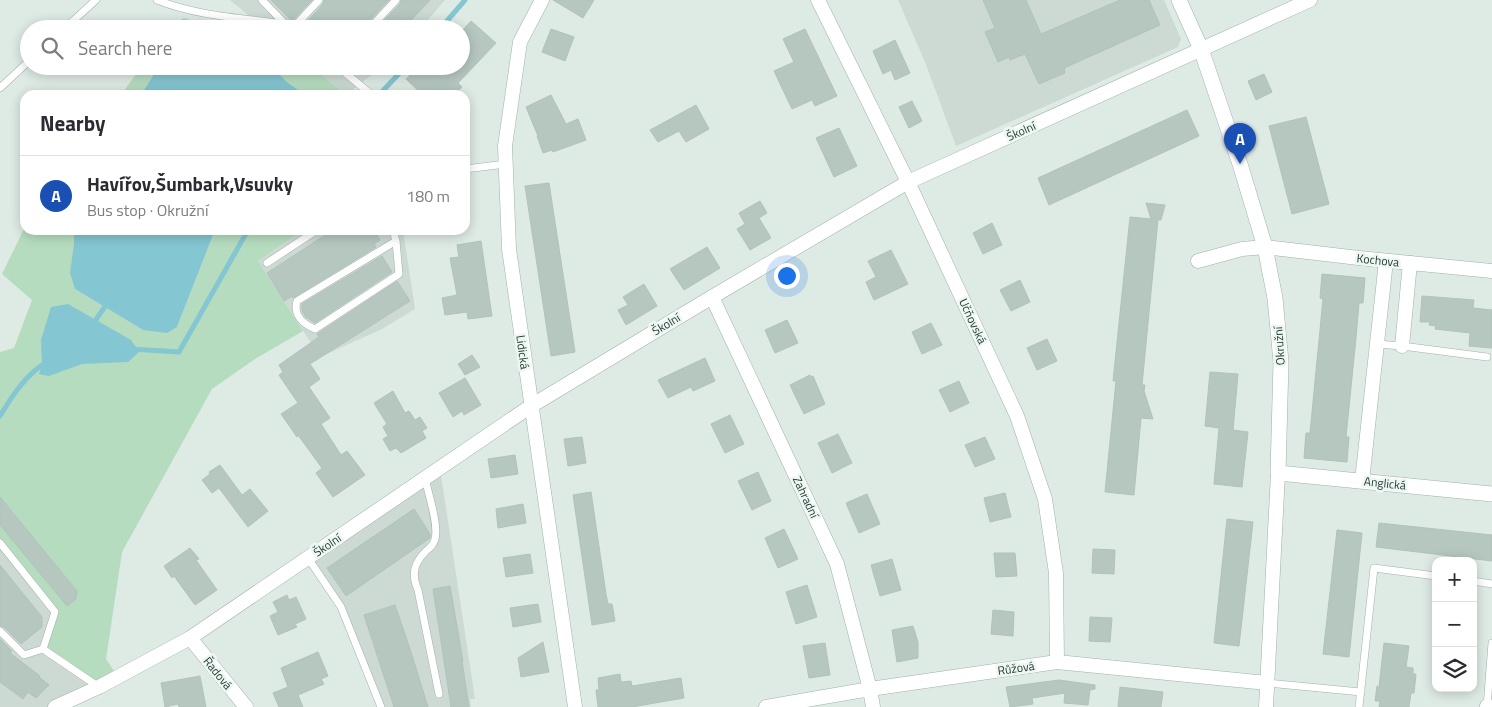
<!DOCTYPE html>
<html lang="en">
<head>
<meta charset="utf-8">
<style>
	:root { --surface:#fff; --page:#f2f2f3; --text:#2b2b33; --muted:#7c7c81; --line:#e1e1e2; --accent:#854d40 }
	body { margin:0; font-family:"Titillium Web",sans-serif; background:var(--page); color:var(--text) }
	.controls { position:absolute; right:15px; bottom:15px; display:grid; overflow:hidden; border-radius:10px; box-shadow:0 2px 12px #0003 }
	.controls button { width:45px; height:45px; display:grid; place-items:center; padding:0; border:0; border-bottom:1px solid var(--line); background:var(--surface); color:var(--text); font:25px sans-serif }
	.you { position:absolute; left:786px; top:275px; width:18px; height:18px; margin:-12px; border:4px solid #fff; border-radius:50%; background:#1a73e8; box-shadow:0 0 0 8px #1a73e833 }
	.badge { display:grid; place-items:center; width:32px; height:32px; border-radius:50%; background:var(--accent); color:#fff; font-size:16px; font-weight:700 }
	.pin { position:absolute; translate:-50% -41px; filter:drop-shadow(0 1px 2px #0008) }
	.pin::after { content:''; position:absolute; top:26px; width:18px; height:15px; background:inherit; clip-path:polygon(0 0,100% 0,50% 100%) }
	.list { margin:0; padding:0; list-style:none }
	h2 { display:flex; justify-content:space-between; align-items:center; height:65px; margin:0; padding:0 20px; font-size:21px }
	h2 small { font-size:16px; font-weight:400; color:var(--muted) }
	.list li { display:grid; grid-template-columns:32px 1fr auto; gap:15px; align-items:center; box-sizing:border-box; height:80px; padding:0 20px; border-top:1px solid var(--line) }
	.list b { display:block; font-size:19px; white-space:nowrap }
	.list p { margin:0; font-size:16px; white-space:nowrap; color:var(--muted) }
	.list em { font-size:16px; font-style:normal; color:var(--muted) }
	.icon { flex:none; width:28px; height:28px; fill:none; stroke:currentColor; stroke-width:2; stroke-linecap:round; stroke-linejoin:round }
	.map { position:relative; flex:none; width:1492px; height:707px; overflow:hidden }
	.search { position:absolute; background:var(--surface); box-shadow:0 2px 12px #0003; left:20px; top:20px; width:450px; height:55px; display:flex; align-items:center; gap:12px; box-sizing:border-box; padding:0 18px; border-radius:28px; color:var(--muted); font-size:19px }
	.panel { position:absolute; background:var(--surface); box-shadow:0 2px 12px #0003; left:20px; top:90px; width:450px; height:145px; border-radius:15px }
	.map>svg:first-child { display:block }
	.built { fill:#ccdad3 }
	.green { fill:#b6dcbf }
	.water { fill:#84c6d1 }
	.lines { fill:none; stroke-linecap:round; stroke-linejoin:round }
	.stream { stroke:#84c6d1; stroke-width:5 }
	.building { fill:#b6c7c0; stroke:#b0c3bb }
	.service-casing { stroke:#a1b1ab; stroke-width:8 }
	.minor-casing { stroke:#a1b1ab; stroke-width:15 }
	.tertiary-casing { stroke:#a1b1ab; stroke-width:16 }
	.service { stroke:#fff; stroke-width:7 }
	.minor { stroke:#fff; stroke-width:14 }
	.tertiary { stroke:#fff; stroke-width:15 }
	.labels { text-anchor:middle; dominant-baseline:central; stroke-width:5; stroke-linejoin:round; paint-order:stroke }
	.street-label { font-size:12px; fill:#1f3932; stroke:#eef7f2 }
</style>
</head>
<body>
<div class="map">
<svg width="1492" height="707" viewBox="0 0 1492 707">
	<rect width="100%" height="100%" fill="#deeae4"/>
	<g class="built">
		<path d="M230,0H445L420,29H265Z"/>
		<path d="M898,0H1164L1181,39L1178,47L956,146L925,62Z"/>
		<path d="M311,66H383L346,95Z"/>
		<path d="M303,230H403L415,309L382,329L320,357L258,261Z"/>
		<path d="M441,475L475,699H470L471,707H377L340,613L309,565Z"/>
		<path d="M0,543L55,612L99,687L55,707H0Z"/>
	</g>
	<g class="green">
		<path d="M184,18L207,25L201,29H167Z"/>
		<path d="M142,66H159L141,95H121Z"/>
		<path d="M271,66H311L346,95H305L287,82Z"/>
		<path d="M25,227V230H74L75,289L143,330L177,327L215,230H303L258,261L303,331L255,359L212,389L122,552L106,659L118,677L99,687L43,649L55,612L0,543V352L14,348L32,300L2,274Z"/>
	</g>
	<g class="water">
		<path d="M159,66H271L287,82L305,95H141Z"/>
		<path d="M74,230H215L177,327L167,333L143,330L75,289L70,273L74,244Z"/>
		<path d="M68,304L131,340L139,352L128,362L82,364L49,376L39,374L42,365L41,340L51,307Z"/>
	</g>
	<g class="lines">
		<g class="stream">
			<path d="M440,29L465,0"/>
			<path d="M337,95H345"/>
			<path d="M379,95L406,66"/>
			<path d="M93,324L108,302"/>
			<path d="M131,349L179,352L248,230"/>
			<path d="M0,416C12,396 26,374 47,362"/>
		</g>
	</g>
	<g class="building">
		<path d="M271,0H312L292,21Z"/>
		<path d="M324,0H389L365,25L364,29H301L323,4Z"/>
		<path d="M401,0H430L403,29H376L400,4Z"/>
		<path d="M553,0H594L583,18Z"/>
		<path d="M983,0H1026L1041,34L1120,0H1149L1160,25L1064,68L1065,73L1039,84L1025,54L1010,60L1009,57L998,62L985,32L995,28Z"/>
		<path d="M471,21L496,43L458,83L462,87L454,95H423L406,79L419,66H461V32Z"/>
		<path d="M551,29L574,37L565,61L542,52Z"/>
		<path d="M805,29L837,96L815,106L812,100L792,109L774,71L794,62L783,39Z"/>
		<path d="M895,40L910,73L895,80L891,70L883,74L873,51Z"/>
		<path d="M1264,74L1272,92L1256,100L1248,81Z"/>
		<path d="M551,95L566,124L578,119L586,140L553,152L552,150L543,153L537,136H538L526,107Z"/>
		<path d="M912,101L922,121L909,128L899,107Z"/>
		<path d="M696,105L709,129L686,142L679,131L658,142L650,130Z"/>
		<path d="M1187,110L1199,136L1049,205L1038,178Z"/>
		<path d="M1306,117L1329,204L1292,214L1269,126Z"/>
		<path d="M839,128L857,166L834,177L816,138Z"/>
		<path d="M549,183L575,352L551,356L525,186Z"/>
		<path d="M760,201L767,213L759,218L771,238L750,250L737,229L745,224L739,213Z"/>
		<path d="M1146,203L1165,205L1161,220H1158L1142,385H1145L1144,391L1153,419L1141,418L1134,495L1105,492L1116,381H1113L1130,217L1151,219Z"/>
		<path d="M992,223L1002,245L983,254L973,233Z"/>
		<path d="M333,230H374L380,240L374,244L376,247L293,298L292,296L284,301L267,273Z"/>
		<path d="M481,241L492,316L468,319L467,312L445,315L442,298L457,295L450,258L459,257L457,245Z"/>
		<path d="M707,247L720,268L684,290L670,269Z"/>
		<path d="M891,250L908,284L874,300L866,282L876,277L868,261Z"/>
		<path d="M382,256L392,272L315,323L305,316L302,310V304Z"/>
		<path d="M1322,274L1365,278L1363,303H1359L1356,338L1346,437H1349L1347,462L1304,458L1306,433H1310L1323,299L1320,298Z"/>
		<path d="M1020,280L1030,302L1011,311L1000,290Z"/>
		<path d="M397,281L410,301L310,364L320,379L309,387L330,418L321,424L341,455L347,451L365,475L333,497L316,473L322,468L298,435L297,437L281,414L298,403L279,375L283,372L279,365L319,337L317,334Z"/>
		<path d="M644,284L657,306L626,325L618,310L628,305L623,297Z"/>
		<path d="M1422,296L1474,300L1473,308L1492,310V348L1469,346L1470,333L1435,329L1436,326L1429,325L1430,322H1420Z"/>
		<path d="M787,320L798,343L775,353L765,330Z"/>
		<path d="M931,323L942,345L922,354L912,332Z"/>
		<path d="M1047,339L1057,361L1037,370L1027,348Z"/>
		<path d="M472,355L480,367L465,375L458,364Z"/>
		<path d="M705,358L715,381L693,391L691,387L668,398L658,380Z"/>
		<path d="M1210,372L1238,374L1233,430L1248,432L1242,487L1214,484L1219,428L1205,426Z"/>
		<path d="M810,375L811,377L813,376L825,404L804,414L790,385Z"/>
		<path d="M465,378L481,405L464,415L462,411L453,417L439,393Z"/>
		<path d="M959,381L969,403L950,412L939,390Z"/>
		<path d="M393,391L405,413L409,411L415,420L420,417L427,428L422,431L426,438L401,453L396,448L390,451L383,439L388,436L383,427L387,424L374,403Z"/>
		<path d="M730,415L744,444L725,453L711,424Z"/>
		<path d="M838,434L852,463L832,473L818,443Z"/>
		<path d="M582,437L586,463L568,466L564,439Z"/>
		<path d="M985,437L995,459L975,467L965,445Z"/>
		<path d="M515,455L518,474L491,478L488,459Z"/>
		<path d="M220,465L242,495L250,489L268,511L248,527L219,488L212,493L202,480L210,474L209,472Z"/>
		<path d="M758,472L771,501L752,510L738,481Z"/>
		<path d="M591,492L606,594L608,604H612L615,621L592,625L573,495Z"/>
		<path d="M1005,493L1011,517L990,522L984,498Z"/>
		<path d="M867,494L880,524L859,533L846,503Z"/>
		<path d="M0,497L77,591L76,599L67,606L0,525Z"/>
		<path d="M523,504L526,523L498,528L496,509Z"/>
		<path d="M414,509L430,534V538L346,596L327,568Z"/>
		<path d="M1227,519L1253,522L1239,646L1214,643Z"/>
		<path d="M1379,523L1492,535V561L1376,547Z"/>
		<path d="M784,529L798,559L778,568L765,538Z"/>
		<path d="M1337,530L1362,533L1349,657L1323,654Z"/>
		<path d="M190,548L199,559L196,560L217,590L195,605L174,576L172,578L164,566Z"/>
		<path d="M1093,549L1115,550L1114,574L1092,573Z"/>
		<path d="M994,553H1015L1017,576L996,577Z"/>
		<path d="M530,554L533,573L506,577L503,558Z"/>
		<path d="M892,559L901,590L880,596L871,565Z"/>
		<path d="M0,565L42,617V627L21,644L4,627L0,626Z"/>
		<path d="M807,585L817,617L796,624L786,592Z"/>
		<path d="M450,586L463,661H462L469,707H451L433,589Z"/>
		<path d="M287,595L289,600L296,597L306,619L295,624L297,627L278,635L270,616L278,612L273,602Z"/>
		<path d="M538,604L541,622L513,627L510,608Z"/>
		<path d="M395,605L410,649L428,707H394L364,615Z"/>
		<path d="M993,610L1014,612L1013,636L991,634Z"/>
		<path d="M1090,617L1112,618L1110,642L1089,641Z"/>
		<path d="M913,626L918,642V658L897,662L892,630Z"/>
		<path d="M0,639L12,651L10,653L40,676L39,677L49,685L36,698L28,692L23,699L0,682Z"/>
		<path d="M543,642L549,672L521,677L518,658Z"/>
		<path d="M825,643L830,675L809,678L803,646Z"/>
		<path d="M1384,643L1409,646L1406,667L1413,668V674H1416L1414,693H1411L1409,707H1379L1380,701H1375L1377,686L1379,687Z"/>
		<path d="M318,652L328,676L321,679L324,684L298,695L303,707H279L273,693L288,687L281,668Z"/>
		<path d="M620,674L621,682L631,681L632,686L681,678L684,698L632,707H598L596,690H599L598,678Z"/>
		<path d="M200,676L206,707H179L178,704L165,707L161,683Z"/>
		<path d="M1059,680L1095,685V689L1090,690L1088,705L1064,703L1065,693L1032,698L1033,704L1010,707L1006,687Z"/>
		<path d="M1120,687L1163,692L1161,707H1118Z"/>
	</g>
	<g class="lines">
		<defs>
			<g id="service">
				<path d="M157,0C197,16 242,18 285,24L290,29"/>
				<path d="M262,0L285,24"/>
				<path d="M64,29L96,0"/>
				<path d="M292,29L319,0"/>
				<path d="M369,29L396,0"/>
				<path d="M337,66L372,95"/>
				<path d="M0,88L29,61"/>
				<path d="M465,169L506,164"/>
				<path d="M393,230L396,241L399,274L315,329C303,324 293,315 297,301L396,241"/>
				<path d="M267,263L317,230"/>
				<path d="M1377,344L1402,346L1487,357"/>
				<path d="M425,478C428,493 439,525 435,539C434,544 430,548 426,551C414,563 411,574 418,590L439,694"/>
				<path d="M0,543L55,612L43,649L99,687"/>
				<path d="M308,558L341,607L381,707"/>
				<path d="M1473,581L1492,584"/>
				<path d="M0,631L24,655L43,649"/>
				<path d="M1267,683L1361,692"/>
				<path d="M1359,707L1374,568L1436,576"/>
				<path d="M1487,707L1492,643"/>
			</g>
			<g id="minor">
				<path d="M542,0L520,42L505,146L509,249L575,707"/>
				<path d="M818,0L908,182L1017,416L1045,499L1056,573L1057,662"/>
				<path d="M1198,261L1242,249L1265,247L1359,258L1492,271"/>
				<path d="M712,297L837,564L870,689L873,707"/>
				<path d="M1402,346L1410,263"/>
				<path d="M1362,481L1386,261"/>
				<path d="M190,638L246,707"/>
				<path d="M1487,706L1492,707"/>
				<path d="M55,707L99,687L190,638L531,406L712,297L908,182L1310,0"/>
				<path d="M766,707L870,689L1057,662L1267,683"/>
				<path d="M1266,707L1278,473"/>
			</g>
			<path id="tertiary" d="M1179,0L1201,49L1240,164L1265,247L1275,298L1281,362L1278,473L1492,494"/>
		</defs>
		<use href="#service" class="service-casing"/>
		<use href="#minor" class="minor-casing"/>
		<use href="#tertiary" class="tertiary-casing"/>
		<use href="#service" class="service"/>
		<use href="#minor" class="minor"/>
		<use href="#tertiary" class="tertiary"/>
	</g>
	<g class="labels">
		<g class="street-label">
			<text transform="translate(1021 131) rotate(-24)">Školní</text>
			<text transform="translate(1378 260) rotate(6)">Kochova</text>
			<text transform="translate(973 321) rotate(65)">Učňovská</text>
			<text transform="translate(666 324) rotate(-31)">Školní</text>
			<text transform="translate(1279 346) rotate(-94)">Okružní</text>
			<text transform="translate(523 352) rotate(82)">Lidická</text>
			<text transform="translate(1385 483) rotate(6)">Anglická</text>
			<text transform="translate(806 497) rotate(65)">Zahradní</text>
			<text transform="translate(327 545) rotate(-34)">Školní</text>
			<text transform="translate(1016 668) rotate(-8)">Růžová</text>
			<text transform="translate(218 673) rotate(51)">Řadová</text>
		</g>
	</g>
</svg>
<div class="controls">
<button>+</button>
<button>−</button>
<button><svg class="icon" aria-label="layers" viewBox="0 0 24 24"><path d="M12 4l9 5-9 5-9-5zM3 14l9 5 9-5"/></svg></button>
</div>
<div class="you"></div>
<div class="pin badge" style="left:1240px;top:164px;background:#1a4fb4">A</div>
<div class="search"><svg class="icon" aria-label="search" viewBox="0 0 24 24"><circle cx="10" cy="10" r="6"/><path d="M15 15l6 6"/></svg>Search here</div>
<section class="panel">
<h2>Nearby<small></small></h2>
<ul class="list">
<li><span class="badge" style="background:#1a4fb4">A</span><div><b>Havířov,Šumbark,Vsuvky</b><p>Bus stop · Okružní</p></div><em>180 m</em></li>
</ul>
</section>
</div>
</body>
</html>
